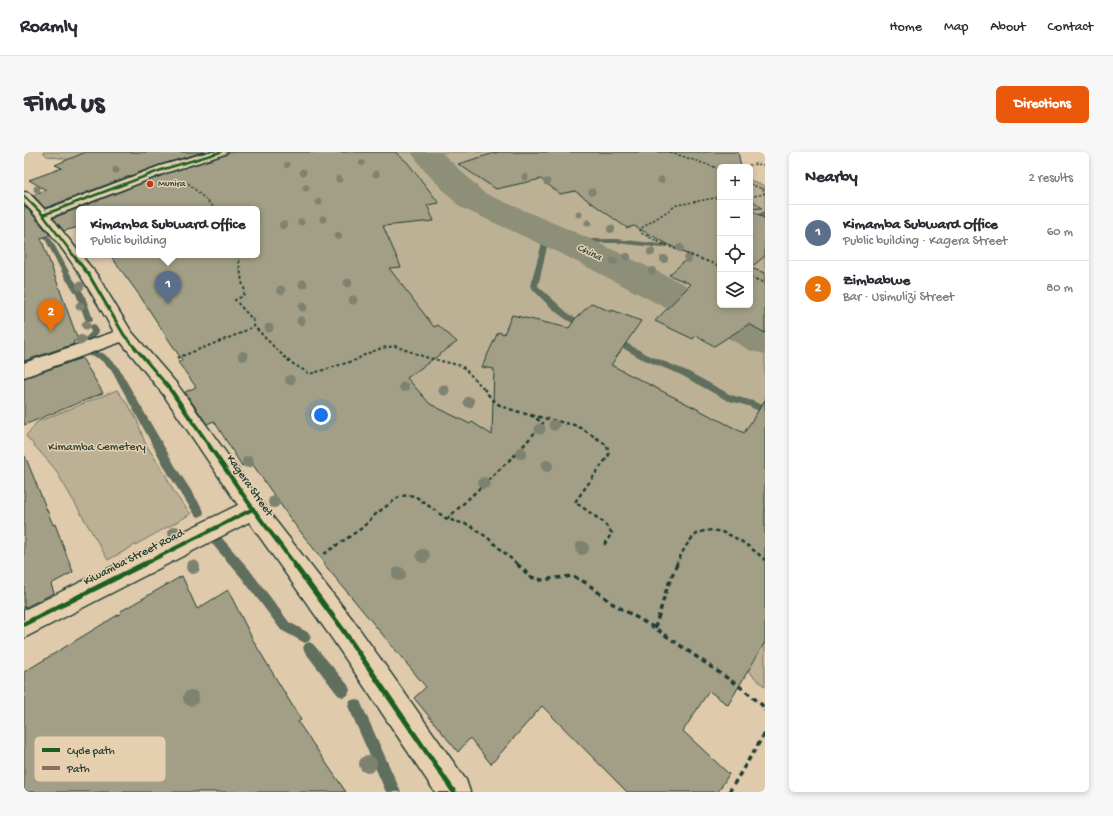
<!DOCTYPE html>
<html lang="en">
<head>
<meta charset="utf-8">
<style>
	:root { --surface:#fff; --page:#f7f7f7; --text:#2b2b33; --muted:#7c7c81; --line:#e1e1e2; --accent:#ea580c }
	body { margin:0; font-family:"Gochi Hand",sans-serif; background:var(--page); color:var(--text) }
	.controls { position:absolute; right:12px; top:12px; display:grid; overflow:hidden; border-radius:6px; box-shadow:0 2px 6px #0003 }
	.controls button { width:36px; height:36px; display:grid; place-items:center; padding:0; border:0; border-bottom:1px solid var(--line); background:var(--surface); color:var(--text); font:20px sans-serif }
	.you { position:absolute; left:297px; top:263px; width:14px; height:14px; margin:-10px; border:3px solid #fff; border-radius:50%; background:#1a73e8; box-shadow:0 0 0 6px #1a73e833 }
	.badge { display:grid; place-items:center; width:26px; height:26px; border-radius:50%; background:var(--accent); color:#fff; font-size:13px; font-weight:700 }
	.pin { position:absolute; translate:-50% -33px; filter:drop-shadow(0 1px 2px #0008) }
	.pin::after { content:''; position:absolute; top:21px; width:14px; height:12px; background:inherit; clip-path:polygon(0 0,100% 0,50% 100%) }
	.popup { position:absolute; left:52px; top:54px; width:184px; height:52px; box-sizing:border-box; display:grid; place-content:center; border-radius:6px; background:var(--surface); filter:drop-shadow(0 1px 3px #0005); font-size:13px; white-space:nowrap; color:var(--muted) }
	.popup b { font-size:15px; color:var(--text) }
	.popup::after { content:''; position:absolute; left:50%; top:100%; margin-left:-8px; border:8px solid transparent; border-top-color:var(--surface) }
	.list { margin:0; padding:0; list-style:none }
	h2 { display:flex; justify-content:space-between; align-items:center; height:52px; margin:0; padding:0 16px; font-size:17px }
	h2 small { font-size:13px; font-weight:400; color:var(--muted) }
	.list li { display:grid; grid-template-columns:26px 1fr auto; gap:12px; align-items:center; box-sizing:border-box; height:56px; padding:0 16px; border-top:1px solid var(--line) }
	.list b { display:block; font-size:15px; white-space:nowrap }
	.list p { margin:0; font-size:13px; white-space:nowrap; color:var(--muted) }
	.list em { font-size:13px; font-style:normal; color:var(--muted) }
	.icon { flex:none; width:22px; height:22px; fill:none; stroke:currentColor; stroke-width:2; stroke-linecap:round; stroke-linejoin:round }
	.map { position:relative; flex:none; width:741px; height:640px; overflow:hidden; border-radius:6px }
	header { display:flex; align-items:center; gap:24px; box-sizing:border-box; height:56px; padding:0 20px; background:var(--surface); border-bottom:1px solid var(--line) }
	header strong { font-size:19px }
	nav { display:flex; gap:22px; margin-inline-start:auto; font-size:14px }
	.intro { display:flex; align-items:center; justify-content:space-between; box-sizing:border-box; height:96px; padding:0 24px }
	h1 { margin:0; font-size:28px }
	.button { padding:10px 18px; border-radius:6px; background:var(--accent); color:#fff; font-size:14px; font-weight:700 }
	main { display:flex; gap:24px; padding:0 24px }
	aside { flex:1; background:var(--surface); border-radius:6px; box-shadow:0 2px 6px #0003 }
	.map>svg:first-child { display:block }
	.green { fill:#bcb095; stroke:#6e7664 }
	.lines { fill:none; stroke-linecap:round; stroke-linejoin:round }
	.stream { fill:#616e5d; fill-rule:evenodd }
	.river { fill:#8d8f79; fill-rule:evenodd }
	.building { fill:#a39f86; stroke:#1f3d34 }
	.street-casing { stroke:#1f3d34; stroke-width:3 }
	.path-far3 { stroke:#1f3d34; stroke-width:1.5; stroke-dasharray:2.5 2; stroke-linecap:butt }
	.path-far2 { stroke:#1f3d34; stroke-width:2; stroke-dasharray:3 2.5; stroke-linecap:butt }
	.path-far1 { stroke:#1f3d34; stroke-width:2.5; stroke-dasharray:4 3; stroke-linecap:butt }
	.path { stroke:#1f3d34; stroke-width:3.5; stroke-dasharray:5 4; stroke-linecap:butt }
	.street { fill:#e7d0b0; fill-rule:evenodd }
	.quiet { stroke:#8d6e63; stroke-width:2; stroke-dasharray:3.5 2; stroke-linecap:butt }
	.cycleway-far3-casing { stroke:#e7d0b0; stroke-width:4 }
	.cycleway-far2-casing { stroke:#e7d0b0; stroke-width:5 }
	.cycleway-far1-casing { stroke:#e7d0b0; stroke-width:6 }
	.cycleway-casing { stroke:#e7d0b0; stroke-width:8 }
	.cycleway-far3 { stroke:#1b5e20; stroke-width:2.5 }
	.cycleway-far2 { stroke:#1b5e20; stroke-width:3 }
	.cycleway-far1 { stroke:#1b5e20; stroke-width:4 }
	.cycleway { stroke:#1b5e20; stroke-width:5 }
	.tree { fill:#7e826f }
	.poi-dot { fill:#c8321e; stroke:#e7d0b0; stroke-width:1.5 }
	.labels { text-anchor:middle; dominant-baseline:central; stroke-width:3; stroke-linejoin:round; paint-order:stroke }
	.far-poi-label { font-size:10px; fill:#1f3d34; stroke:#e7d0b0; text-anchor:start }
	.far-water-label { font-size:11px; font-style:italic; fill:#30493e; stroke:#e7d0b0 }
	.park-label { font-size:12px; fill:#2f483e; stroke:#e7d0b0 }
	.street-label { font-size:12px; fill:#1f3d34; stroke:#e7d0b0 }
	.key { fill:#e7d0b0; stroke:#aba48b; stroke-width:1 }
	.key-label { font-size:11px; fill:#1f3d34 }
</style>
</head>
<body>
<header>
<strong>Roamly</strong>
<nav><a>Home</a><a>Map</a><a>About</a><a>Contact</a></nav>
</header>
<div class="intro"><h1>Find us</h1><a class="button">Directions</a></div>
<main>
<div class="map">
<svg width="741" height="640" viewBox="0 0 741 640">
	<rect width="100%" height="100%" fill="#dfcaab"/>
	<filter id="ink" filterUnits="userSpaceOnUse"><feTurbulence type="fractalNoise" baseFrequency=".025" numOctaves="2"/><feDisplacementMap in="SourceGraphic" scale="8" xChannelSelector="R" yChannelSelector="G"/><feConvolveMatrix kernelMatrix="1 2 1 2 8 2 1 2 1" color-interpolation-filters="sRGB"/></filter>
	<g filter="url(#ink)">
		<g class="green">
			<path d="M19,0H648L696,153H726V28L741,34V535L586,392L207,281L233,103V57H129L116,19L23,4Z"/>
			<path d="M93,238L105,254L113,268L121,291L141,322L151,342L167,362L84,408L31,317L2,284L13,270Z"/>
		</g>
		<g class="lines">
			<g class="stream">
				<path d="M162,12L165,14L164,15L122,30L117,29Z"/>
				<path d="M741,59V63H739L741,64V69L731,63Z"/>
				<path d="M521,81L526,82L514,134L546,163L564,171V175C548,178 516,146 506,134Z"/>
				<path d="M21,84L26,85L48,125L60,142L69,167L68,169H62L61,167L52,142L41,126L20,85Z"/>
				<path d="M653,86L658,87L638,96L593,91H560L551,96L548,94L559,87H593L637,92Z"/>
				<path d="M69,172L72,173L75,180L68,188H62L61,186L67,180L65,175Z"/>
				<path d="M590,184L622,202L663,219L707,243L729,249L741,255V262L724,254L702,248L657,223L616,206L587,189L586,187Z"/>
				<path d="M68,199L79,201L93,213L153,317L179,357L180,360L179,363L175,365L171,363L145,323L87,217L74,206L65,204L64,202L65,200Z"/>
				<path d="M193,384L197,385L225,417L265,470L285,481L287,485L285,489L281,491L257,478L217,425L189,393L187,389L189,385Z"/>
				<path d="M285,490L289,492L324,533L326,538L324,543L319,545L314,543L281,500L279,496L281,492Z"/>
				<path d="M331,547L336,549L377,640H362L324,554L326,549Z"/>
			</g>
			<path class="river" d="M387,0H417L460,41L564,86L674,139L696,148V153H709L741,168V202L725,198L692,179L644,157L538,102L436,55L400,18Z"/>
		</g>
		<g class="building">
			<path d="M62,0H180L135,13L21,56L9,43L22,38L5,28L38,16L31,13Z"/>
			<path d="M204,0H371L383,10L415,51L403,53L410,69L359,74L377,115L365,116L410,175L414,173L433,190L383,226L406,252L446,272L448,270L468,283L470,217L458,215L474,180L480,182L488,163L545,176L551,167L568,151L587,160L588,158L617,169L587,213L720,281L741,248V490L704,553L685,539L659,579L705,622L694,640H603L518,554L467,612L446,586L434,600L390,546L402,535L300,412L301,411L268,369L227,310L218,314L190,269L183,272L161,240L172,235L154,210L158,208L116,144L86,103L81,105L80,103H233V57H55V75L40,79L29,66L144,21L201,3Z"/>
			<path d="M474,0H714L717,15H696V153H726V46L738,56L726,57L741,67V104L726,116L741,121V181L725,172L690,194L672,183L669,187L631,169L667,132L645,123L666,104L610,74L603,76L551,39L536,42L517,27L472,37L434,12Z"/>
			<path d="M0,53L26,83L17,86L54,188L49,190L50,192L0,209Z"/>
			<path d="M58,206L79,241L0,273V226Z"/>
			<path d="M0,304H1L29,373L31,372L49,420L27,432L30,441L0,456Z"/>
			<path d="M158,424L173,457L204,438L230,490L277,568L274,570L322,640H0V520L97,461V459Z"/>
		</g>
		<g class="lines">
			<defs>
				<path id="street" d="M185,0H203L201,2L144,20L27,65L55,100V103H57L73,123L107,179L153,232L237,350L329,468L442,628L446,640H411L309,488L225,370L0,486V458L214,353L139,242L97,190L0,225V211L90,180C64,134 37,89 0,51V40L5,41L21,58L136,14Z"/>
			</defs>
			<use href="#street" class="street-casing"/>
			<g class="path-far3">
				<path d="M646,0L696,17"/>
				<path d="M716,15L732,12L741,13"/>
				<path d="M164,31L192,57"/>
				<path d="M726,32L739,37"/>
				<path d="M726,45L740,42L739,37L741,36"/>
				<path d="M669,104L641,93L617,81L616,77L653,53L696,45"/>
			</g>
			<g class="path-far2">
				<path d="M214,103L218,130L221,139L219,144L211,148L229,168L230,174L252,197L266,210L286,222L332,208L342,202L358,196L371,194L401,205L438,214L461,238"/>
				<path d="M666,103L696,114"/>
				<path d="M726,125L741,131"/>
				<path d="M153,206L217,181L230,174"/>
			</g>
			<g class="path-far1">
				<path d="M507,263L554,274L583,293L585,303L551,350L579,370L588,381L580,393"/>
				<path d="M423,367L494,300L519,271C514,268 508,263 502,262C481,255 474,257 460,237"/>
				<path d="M300,402L338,376L353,361L375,345L383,343L391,344L423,367L445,373L464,386L494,413"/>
				<path d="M652,413C657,403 663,389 673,382C694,369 726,394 741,408"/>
			</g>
			<g class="path">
				<path d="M493,412L507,425L517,428L549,424L564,432L589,452L631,476L719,537L738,553L741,559"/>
				<path d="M631,476L643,436L653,412"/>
				<path d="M705,640L741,581"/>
			</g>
			<use href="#street" class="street"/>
			<path class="quiet" d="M739,37L741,38"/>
			<defs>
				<g id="cycleway-far3">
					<path d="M0,44L19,63L50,104"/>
					<path d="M19,63L140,17L197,0"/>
				</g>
				<path id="cycleway-far2" d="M49,103L65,123L100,183L147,238"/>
				<g id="cycleway-far1">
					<path d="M146,237L229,357L271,413"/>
					<path d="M118,413L229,357"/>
				</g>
				<g id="cycleway">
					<path d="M270,412L319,478L430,640"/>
					<path d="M0,472L120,412"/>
				</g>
			</defs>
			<use href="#cycleway-far3" class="cycleway-far3-casing"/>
			<use href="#cycleway-far2" class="cycleway-far2-casing"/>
			<use href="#cycleway-far1" class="cycleway-far1-casing"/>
			<use href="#cycleway" class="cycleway-casing"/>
			<use href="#cycleway-far3" class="cycleway-far3"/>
			<use href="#cycleway-far2" class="cycleway-far2"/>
			<use href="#cycleway-far1" class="cycleway-far1"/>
			<use href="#cycleway" class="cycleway"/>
		</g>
		<g class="tree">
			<circle cx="338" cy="11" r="3"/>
			<circle cx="263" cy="13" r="3"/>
			<circle cx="92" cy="18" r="3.5"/>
			<circle cx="279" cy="20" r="3.5"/>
			<circle cx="352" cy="22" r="3.5"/>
			<circle cx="501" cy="25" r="3.5"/>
			<circle cx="315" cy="27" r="3.5"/>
			<circle cx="637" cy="28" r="3.5"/>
			<circle cx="523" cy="30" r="3.5"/>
			<circle cx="282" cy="36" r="3.5"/>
			<circle cx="13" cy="37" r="3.5"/>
			<circle cx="568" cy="40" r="3.5"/>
			<circle cx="295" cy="50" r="3.5"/>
			<circle cx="555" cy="62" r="3.5"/>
			<circle cx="299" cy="67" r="3.5"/>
			<circle cx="277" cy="70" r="3.5"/>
			<circle cx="564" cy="71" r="3.5"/>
			<circle cx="259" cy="73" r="4"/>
			<circle cx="587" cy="77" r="4"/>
			<circle cx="314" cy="84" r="4"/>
			<circle cx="656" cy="96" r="4"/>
			<circle cx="627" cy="100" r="4"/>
			<circle cx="603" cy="105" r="4"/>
			<circle cx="640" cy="107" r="4"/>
			<circle cx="664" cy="107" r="4"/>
			<circle cx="590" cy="109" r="4"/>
			<circle cx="628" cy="119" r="4"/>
			<circle cx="324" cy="131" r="4.5"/>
			<circle cx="279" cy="132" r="4.5"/>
			<circle cx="56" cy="134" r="4.5"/>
			<circle cx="257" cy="138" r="4.5"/>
			<circle cx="329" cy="148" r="4.5"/>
			<circle cx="56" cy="154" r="4.5"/>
			<circle cx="279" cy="155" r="4.5"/>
			<circle cx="277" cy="169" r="4.5"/>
			<circle cx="62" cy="173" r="4.5"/>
			<circle cx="245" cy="176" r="4.5"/>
			<circle cx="57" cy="188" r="5"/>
			<circle cx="219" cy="204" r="5"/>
			<circle cx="266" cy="228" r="5"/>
			<circle cx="380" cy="235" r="5"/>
			<circle cx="420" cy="238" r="5.5"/>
			<circle cx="445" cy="250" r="5.5"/>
			<circle cx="291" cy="262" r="5.5"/>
			<circle cx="530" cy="273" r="5.5"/>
			<circle cx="516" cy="277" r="5.5"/>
			<circle cx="497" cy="301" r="6"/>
			<circle cx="224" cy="310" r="6"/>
			<circle cx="523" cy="314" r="6"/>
			<circle cx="460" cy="331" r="6"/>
			<circle cx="250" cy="350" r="6"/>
			<circle cx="151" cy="381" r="7"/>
			<circle cx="558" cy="396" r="7"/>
			<circle cx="399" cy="404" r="7"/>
			<circle cx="169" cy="415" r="7"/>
			<circle cx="375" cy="422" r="7"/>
			<circle cx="167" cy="546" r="8"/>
			<circle cx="88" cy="600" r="9"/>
			<circle cx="344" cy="612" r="9"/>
		</g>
	</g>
	<circle class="poi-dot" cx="126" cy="32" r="4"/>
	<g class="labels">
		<g class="far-poi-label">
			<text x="134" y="32">Munira</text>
		</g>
		<g class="far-water-label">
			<text transform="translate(565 101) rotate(26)">China</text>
		</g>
		<g class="park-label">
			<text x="73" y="296">Kimamba Cemetery</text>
		</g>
		<g class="street-label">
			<text transform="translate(225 334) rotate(55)">Kagera Street</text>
			<text transform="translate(110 406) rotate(-27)">Kiwamba Street Road</text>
		</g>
	</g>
	<rect x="10" y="584" width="132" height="46" rx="6" class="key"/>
	<rect x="18" y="596" width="18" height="4" fill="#1b5e20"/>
	<rect x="18" y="614" width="18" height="4" fill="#8d6e63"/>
	<g class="key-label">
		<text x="43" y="602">Cycle path</text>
		<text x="43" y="620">Path</text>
	</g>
</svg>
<div class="controls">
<button>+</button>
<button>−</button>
<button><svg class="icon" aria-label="locate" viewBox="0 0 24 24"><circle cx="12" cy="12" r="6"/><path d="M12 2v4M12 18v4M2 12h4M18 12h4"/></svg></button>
<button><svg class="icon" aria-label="layers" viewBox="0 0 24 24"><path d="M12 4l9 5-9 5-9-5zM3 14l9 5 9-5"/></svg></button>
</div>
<div class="you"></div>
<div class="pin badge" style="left:144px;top:152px;background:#5c6f8a">1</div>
<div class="popup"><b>Kimamba Subward Office</b>Public building</div>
<div class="pin badge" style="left:27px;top:180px;background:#e8710a">2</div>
</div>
<aside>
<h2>Nearby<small>2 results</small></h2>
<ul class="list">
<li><span class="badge" style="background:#5c6f8a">1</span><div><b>Kimamba Subward Office</b><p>Public building · Kagera Street</p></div><em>60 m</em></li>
<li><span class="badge" style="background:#e8710a">2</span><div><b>Zimbabwe</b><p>Bar · Usimulizi Street</p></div><em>80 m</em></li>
</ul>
</aside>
</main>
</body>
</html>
